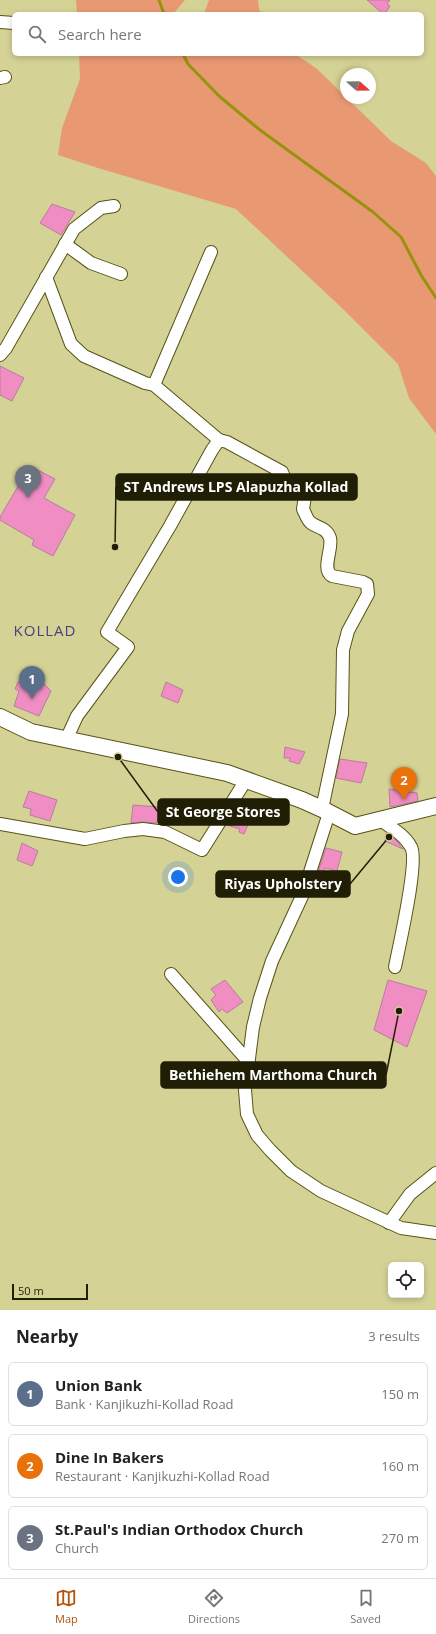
<!DOCTYPE html>
<html lang="en">
<head>
<meta charset="utf-8">
<style>
	:root { --surface:#fff; --page:#f2f2f2; --text:#222; --muted:#767676; --line:#e0e0e0; --accent:#b45309 }
	body { margin:0; font-family:"Open Sans",sans-serif; background:var(--page); color:var(--text) }
	.controls { position:absolute; right:12px; bottom:12px; display:grid; overflow:hidden; border-radius:6px; box-shadow:0 2px 6px #0003 }
	.controls button { width:36px; height:36px; display:grid; place-items:center; padding:0; border:0; border-bottom:1px solid var(--line); background:var(--surface); color:var(--text); font:20px sans-serif }
	.compass { position:absolute; left:340px; top:68px; width:36px; height:36px; border-radius:50%; background:var(--surface); box-shadow:0 2px 6px #0003; rotate:110deg }
	.scale { position:absolute; left:12px; bottom:10px; width:76px; box-sizing:border-box; padding-left:4px; border:2px solid #201f06; border-top:0; font-size:11px; line-height:14px; white-space:nowrap; color:#201f06; -webkit-text-stroke:3px #d4d295; paint-order:stroke }
	.you { position:absolute; left:178px; top:877px; width:14px; height:14px; margin:-10px; border:3px solid #fff; border-radius:50%; background:#1a73e8; box-shadow:0 0 0 6px #1a73e833 }
	.badge { display:grid; place-items:center; width:26px; height:26px; border-radius:50%; background:var(--accent); color:#fff; font-size:13px; font-weight:700 }
	.pin { position:absolute; translate:-50% -33px; filter:drop-shadow(0 1px 2px #0008) }
	.pin::after { content:''; position:absolute; top:21px; width:14px; height:12px; background:inherit; clip-path:polygon(0 0,100% 0,50% 100%) }
	.list { margin:0; padding:0; list-style:none }
	h2 { display:flex; justify-content:space-between; align-items:center; height:52px; margin:0; padding:0 16px; font-size:17px }
	h2 small { font-size:13px; font-weight:400; color:var(--muted) }
	.list li { display:grid; grid-template-columns:26px 1fr auto; gap:12px; align-items:center; box-sizing:border-box; height:64px; margin:0 8px 8px; padding:0 8px; border:1px solid var(--line); border-radius:6px }
	.list b { display:block; font-size:15px; white-space:nowrap }
	.list p { margin:0; font-size:13px; white-space:nowrap; color:var(--muted) }
	.list em { font-size:13px; font-style:normal; color:var(--muted) }
	.icon { flex:none; width:22px; height:22px; fill:none; stroke:currentColor; stroke-width:2; stroke-linecap:round; stroke-linejoin:round }
	.map { position:relative; flex:none; width:436px; height:1310px; overflow:hidden }
	.search { position:absolute; background:var(--surface); box-shadow:0 2px 6px #0003; left:12px; right:12px; top:12px; height:44px; display:flex; align-items:center; gap:10px; box-sizing:border-box; padding:0 14px; border-radius:6px; color:var(--muted); font-size:15px }
	.sheet { height:268px; background:var(--surface) }
	nav { display:flex; justify-content:space-around; align-items:center; box-sizing:border-box; height:56px; border-top:1px solid var(--line); background:var(--surface); font-size:11px; color:var(--muted) }
	nav a { display:grid; justify-items:center; gap:2px }
	nav .on { color:var(--accent) }
	.map>svg:first-child { display:block }
	.green { fill:#e99972 }
	.lines { fill:none; stroke-linecap:round; stroke-linejoin:round }
	.stream { stroke:#98920e; stroke-width:3 }
	.building { fill:#f08ec4; stroke:#b77e9c }
	.minor-casing { stroke:#565316; stroke-width:14 }
	.major-casing { stroke:#565316; stroke-width:18 }
	.minor { stroke:#fff; stroke-width:12 }
	.major { stroke:#fff; stroke-width:16 }
	.labels { text-anchor:middle; dominant-baseline:central; stroke-width:4; stroke-linejoin:round; paint-order:stroke }
	.quarter-label { font-size:15px; letter-spacing:1px; fill:#49427f; stroke:#d4d295 }
	.leader { fill:none; stroke:#201f06; stroke-width:1.5 }
	.callout-dot { fill:#201f06; stroke:#d4d295; stroke-width:1.5 }
	.callout { fill:#201f06; stroke:#201f06; stroke-width:1.5 }
	.callout-label { font-size:14px; text-anchor:middle; font-weight:bold; fill:#fff }
</style>
</head>
<body>
<div class="map">
<svg width="436" height="1310" viewBox="0 0 436 1310">
	<rect width="100%" height="100%" fill="#d4d295"/>
	<g class="green">
		<path d="M76,0H185L173,14H77Z"/>
		<path d="M209,0H258L259,10L265,14H204Z"/>
		<path d="M79,54H176L179,56L182,54H295L316,68L391,141L426,163L436,176V434L409,398L398,364L342,308L236,209L98,168L58,155L62,128L80,79Z"/>
	</g>
	<g class="lines">
		<g class="stream">
			<path d="M159,0L164,14"/>
			<path d="M183,54L188,64L219,96L260,130L373,212L401,237L421,275L436,298"/>
		</g>
	</g>
	<g class="building">
		<path d="M367,0H390L387,4L390,6L386,12L382,13Z"/>
		<path d="M52,204L75,212L61,235L40,223Z"/>
		<path d="M0,366L24,378L12,401L0,395Z"/>
		<path d="M30,466L55,479L44,498L75,515L53,556L32,545L34,540L0,520V517Z"/>
		<path d="M31,676L42,682L51,691L39,716L14,706L19,691L15,689L18,682L27,684Z"/>
		<path d="M166,682L183,690L178,703L161,696Z"/>
		<path d="M285,747L305,752L299,764L289,761L290,758H284Z"/>
		<path d="M340,759L367,763L361,783L336,778Z"/>
		<path d="M389,789L417,793L418,801L390,807Z"/>
		<path d="M29,791L57,800L50,821L30,815L31,809L23,807Z"/>
		<path d="M249,799L266,807L259,816L253,813L244,834L239,832L240,829L227,825L237,809L245,812Z"/>
		<path d="M133,805L159,807L157,823L142,822L131,823Z"/>
		<path d="M386,833L396,840L403,849L385,841Z"/>
		<path d="M22,843L38,851L32,866L17,860Z"/>
		<path d="M326,848L342,852L337,871L325,868L322,874L318,872Z"/>
		<path d="M225,980L243,1002L227,1013L222,1009L219,1012L211,1000L216,995L211,989Z"/>
		<path d="M388,980L427,991L407,1047L374,1030Z"/>
	</g>
	<g class="lines">
		<defs>
			<g id="minor">
				<path d="M0,22L14,23"/>
				<path d="M0,78L5,77"/>
				<path d="M65,244L91,263L121,274"/>
				<path d="M46,277L71,344L84,356L145,383L154,385L219,440"/>
				<path d="M0,355L6,348L74,229L101,208L114,206"/>
				<path d="M154,385L211,252"/>
				<path d="M66,740L77,716L128,647L107,632L170,526L212,450L219,440L227,442L282,472C288,489 295,484 305,496L303,509C305,513 307,520 311,523C318,528 327,528 330,538C333,549 321,569 332,576L363,582L367,584L368,594L348,631L343,650L342,714L322,809"/>
				<path d="M329,813L303,894L272,961L260,998L253,1027L245,1090L247,1114L257,1135L270,1150L291,1171L321,1191L401,1228L436,1233"/>
				<path d="M379,819C390,827 404,834 411,847C419,861 399,946 395,967"/>
				<path d="M0,824L85,839L124,831L143,829L165,832L202,850L246,780"/>
				<path d="M171,974L248,1061"/>
				<path d="M389,1223L410,1194L436,1173"/>
			</g>
			<path id="major" d="M0,717L31,732L227,773L302,800L322,809L355,826L436,806"/>
		</defs>
		<use href="#minor" class="minor-casing"/>
		<use href="#major" class="major-casing"/>
		<use href="#minor" class="minor"/>
		<use href="#major" class="major"/>
	</g>
	<g class="labels">
		<g class="quarter-label">
			<text x="45" y="630">KOLLAD</text>
		</g>
	</g>
	<path class="leader" d="M115 547L116 487M118 757L158 812M389 837L350 884M399 1011L386 1075"/>
	<g class="callout-dot">
		<circle cx="115" cy="547" r="4"/>
		<circle cx="118" cy="757" r="4"/>
		<circle cx="389" cy="837" r="4"/>
		<circle cx="399" cy="1011" r="4"/>
	</g>
	<g class="callout">
		<rect x="116" y="474" width="241" height="26" rx="4"/>
		<rect x="158" y="799" width="131" height="26" rx="4"/>
		<rect x="216" y="871" width="134" height="26" rx="4"/>
		<rect x="161" y="1062" width="225" height="26" rx="4"/>
	</g>
	<g class="callout-label">
		<text x="236" y="492">ST Andrews LPS Alapuzha Kollad</text>
		<text x="223" y="817">St George Stores</text>
		<text x="283" y="889">Riyas Upholstery</text>
		<text x="273" y="1080">Bethiehem Marthoma Church</text>
	</g>
</svg>
<div class="controls">
<button><svg class="icon" aria-label="locate" viewBox="0 0 24 24"><circle cx="12" cy="12" r="6"/><path d="M12 2v4M12 18v4M2 12h4M18 12h4"/></svg></button>
</div>
<svg class="compass" viewBox="-18 -18 36 36"><path d="M0-13l5 13h-10z" fill="#e53935"/><path d="M0 13l5-13h-10z" fill="#767676"/></svg>
<div class="scale">50 m</div>
<div class="you"></div>
<div class="pin badge" style="left:32px;top:699px;background:#5c6f8a">1</div>
<div class="pin badge" style="left:404px;top:800px;background:#e8710a">2</div>
<div class="pin badge" style="left:28px;top:498px;background:#6b7280">3</div>
<div class="search"><svg class="icon" aria-label="search" viewBox="0 0 24 24"><circle cx="10" cy="10" r="6"/><path d="M15 15l6 6"/></svg>Search here</div>
</div>
<section class="sheet">
<h2>Nearby<small>3 results</small></h2>
<ul class="list">
<li><span class="badge" style="background:#5c6f8a">1</span><div><b>Union Bank</b><p>Bank · Kanjikuzhi-Kollad Road</p></div><em>150 m</em></li>
<li><span class="badge" style="background:#e8710a">2</span><div><b>Dine In Bakers</b><p>Restaurant · Kanjikuzhi-Kollad Road</p></div><em>160 m</em></li>
<li><span class="badge" style="background:#6b7280">3</span><div><b>St.Paul's Indian Orthodox Church</b><p>Church</p></div><em>270 m</em></li>
</ul>
</section>
<nav>
<a class="on"><svg class="icon" aria-label="map" viewBox="0 0 24 24"><path d="M3 6l6-2 6 2 6-2v14l-6 2-6-2-6 2zM9 4v14M15 6v14"/></svg>Map</a>
<a><svg class="icon" aria-label="directions" viewBox="0 0 24 24"><path d="M12 3l9 9-9 9-9-9zM9 14v-3h6M13 9l2 2-2 2"/></svg>Directions</a>
<a><svg class="icon" aria-label="saved" viewBox="0 0 24 24"><path d="M7 4h10v16l-5-4-5 4z"/></svg>Saved</a>
</nav>
</body>
</html>
